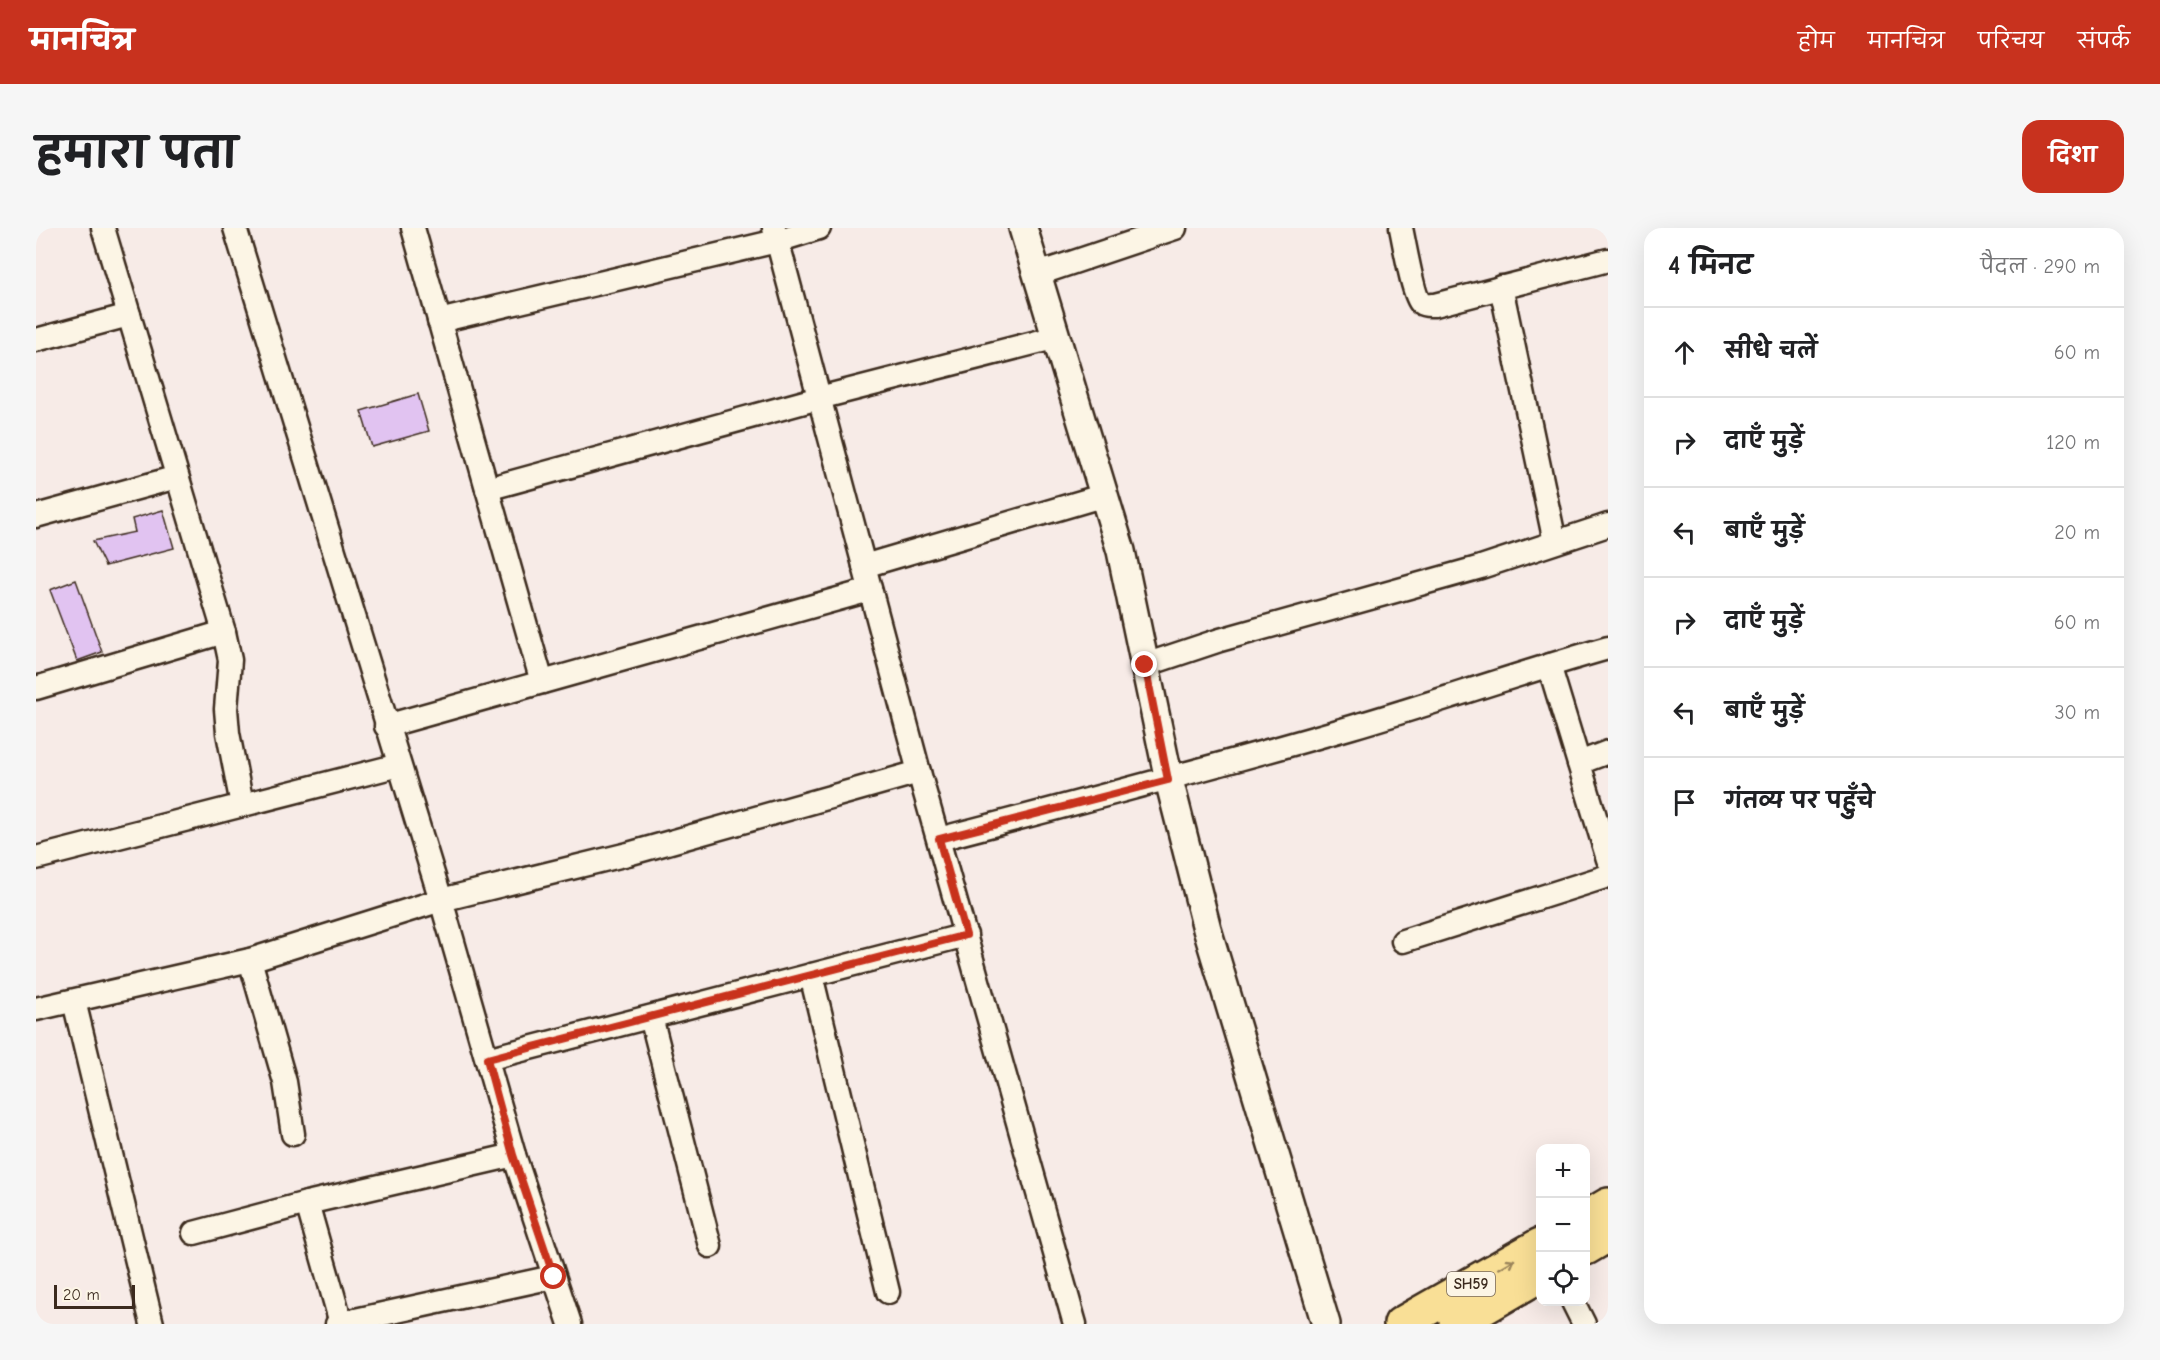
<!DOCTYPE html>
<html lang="hi">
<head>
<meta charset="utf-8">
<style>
	:root { --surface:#fff; --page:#f6f6f6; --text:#202124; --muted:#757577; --line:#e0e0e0; --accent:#c8321e }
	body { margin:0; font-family:"Comic Neue","Playpen Sans Deva",sans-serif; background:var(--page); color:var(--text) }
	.controls { position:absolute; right:18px; bottom:18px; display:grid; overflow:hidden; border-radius:12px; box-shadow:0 6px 24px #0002 }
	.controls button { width:54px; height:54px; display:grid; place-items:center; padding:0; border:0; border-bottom:2px solid var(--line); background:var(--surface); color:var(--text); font:30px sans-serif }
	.scale { position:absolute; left:18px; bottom:15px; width:81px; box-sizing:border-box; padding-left:6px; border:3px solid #3b2a1e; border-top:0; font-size:16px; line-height:21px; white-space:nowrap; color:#3b2a1e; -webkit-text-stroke:4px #fcf5e5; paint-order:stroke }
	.stop { position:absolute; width:18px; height:18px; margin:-14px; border:4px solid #c8321e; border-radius:50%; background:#fff }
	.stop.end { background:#c8321e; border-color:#fff; box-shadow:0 2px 6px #0008 }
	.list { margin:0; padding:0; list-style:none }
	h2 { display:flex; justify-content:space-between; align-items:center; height:78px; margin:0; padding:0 24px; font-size:26px }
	h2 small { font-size:20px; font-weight:400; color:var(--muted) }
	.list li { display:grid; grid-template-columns:39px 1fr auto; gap:18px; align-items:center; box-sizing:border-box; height:90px; padding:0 24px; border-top:2px solid var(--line) }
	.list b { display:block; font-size:22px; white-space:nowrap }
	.list em { font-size:20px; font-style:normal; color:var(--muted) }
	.icon { flex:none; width:33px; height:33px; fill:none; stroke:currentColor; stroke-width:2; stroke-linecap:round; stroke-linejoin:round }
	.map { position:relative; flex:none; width:1572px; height:1096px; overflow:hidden; border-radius:18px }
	header { display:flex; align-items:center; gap:36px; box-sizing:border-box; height:84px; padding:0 30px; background:var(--accent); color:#fff }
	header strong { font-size:28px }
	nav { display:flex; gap:33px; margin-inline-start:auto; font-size:21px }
	.intro { display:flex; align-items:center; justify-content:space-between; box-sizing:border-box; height:144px; padding:0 36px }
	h1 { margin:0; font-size:42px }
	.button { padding:15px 27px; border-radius:18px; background:var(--accent); color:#fff; font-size:21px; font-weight:700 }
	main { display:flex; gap:36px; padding:0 36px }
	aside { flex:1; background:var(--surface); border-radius:18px; box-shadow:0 6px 24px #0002 }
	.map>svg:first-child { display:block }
	.building { fill:#e1c3f1; stroke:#3b2a1e; stroke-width:1.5 }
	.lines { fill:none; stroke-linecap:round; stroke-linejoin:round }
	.minor-casing { stroke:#3b2a1e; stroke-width:27 }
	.tertiary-casing { stroke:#3b2a1e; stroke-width:32 }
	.primary-casing { stroke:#3b2a1e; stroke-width:38 }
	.minor { stroke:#fcf5e5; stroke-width:22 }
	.tertiary { stroke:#fcf5e5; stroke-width:27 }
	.primary { stroke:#f9df96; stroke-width:33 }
	.oneway { stroke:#9a845a }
	.route { stroke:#c8321e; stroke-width:8 }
	.labels { text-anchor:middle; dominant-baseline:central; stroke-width:6; stroke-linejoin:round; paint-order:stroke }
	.shield { fill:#fcf5e5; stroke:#75675a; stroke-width:1.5 }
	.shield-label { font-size:15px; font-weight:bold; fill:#3b2a1e }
</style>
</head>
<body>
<header>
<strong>मानचित्र</strong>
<nav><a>होम</a><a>मानचित्र</a><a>परिचय</a><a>संपर्क</a></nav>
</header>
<div class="intro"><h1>हमारा पता</h1><a class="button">दिशा</a></div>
<main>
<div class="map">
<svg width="1572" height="1096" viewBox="0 0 1572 1096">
	<rect width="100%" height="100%" fill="#f7ebe7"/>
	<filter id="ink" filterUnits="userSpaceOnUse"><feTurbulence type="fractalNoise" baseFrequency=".0167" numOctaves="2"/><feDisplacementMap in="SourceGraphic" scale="12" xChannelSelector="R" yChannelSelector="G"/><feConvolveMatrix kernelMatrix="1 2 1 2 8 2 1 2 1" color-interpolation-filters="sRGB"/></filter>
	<g filter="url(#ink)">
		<g class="building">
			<path d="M382,166L393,203L336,219L325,183Z"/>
			<path d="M127,282L138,320L69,338L57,313L99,304L96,291Z"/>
			<path d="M40,352L66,424L41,433L14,362Z"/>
		</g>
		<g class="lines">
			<defs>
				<g id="minor">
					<path d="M67,0L188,404L194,432L190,481L192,505L206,577"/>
					<path d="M199,0L405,672L478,927L534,1096"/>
					<path d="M377,0L506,454"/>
					<path d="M738,0L883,544L1039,1096"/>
					<path d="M1365,0C1368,13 1377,68 1385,75C1389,78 1394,77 1399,77L1572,32"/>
					<path d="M1002,46L1139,0"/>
					<path d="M1465,59L1519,314"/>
					<path d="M403,93L741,13L783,0"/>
					<path d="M0,112L93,87"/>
					<path d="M451,261L783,170L1021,109"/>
					<path d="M0,288L141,249"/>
					<path d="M828,338L1069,267"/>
					<path d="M1109,437L1184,412L1445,339L1572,297"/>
					<path d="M1513,437L1572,631"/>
					<path d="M0,460L188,404"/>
					<path d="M350,498L834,362"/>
					<path d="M1543,535L1572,524"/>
					<path d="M903,611C1041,575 1179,539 1316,499C1402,474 1486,444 1572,420"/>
					<path d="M0,630L363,537"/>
					<path d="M1367,713L1572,648"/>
					<path d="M214,732L249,854L257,906"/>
					<path d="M775,747L852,1064"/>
					<path d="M38,773L116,1096"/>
					<path d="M0,781L214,732L405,672L592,626L883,544"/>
					<path d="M615,789L674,1018"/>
					<path d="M451,831L930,707"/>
					<path d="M271,975L305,1095"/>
					<path d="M158,1005L271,975L478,927"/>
					<path d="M1537,1074L1548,1096"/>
					<path d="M301,1096L517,1049"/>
				</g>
				<path id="tertiary" d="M987,0L1085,323L1133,552L1171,701L1290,1096"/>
				<g id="primary">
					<path d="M1550,990L1572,977"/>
					<path d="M1550,1020L1572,1007"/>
					<path d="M1365,1096L1504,1017"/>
					<path d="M1420,1096L1504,1047"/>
				</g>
			</defs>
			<use href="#minor" class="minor-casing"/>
			<use href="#tertiary" class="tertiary-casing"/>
			<use href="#primary" class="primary-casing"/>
			<use href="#minor" class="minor"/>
			<use href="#tertiary" class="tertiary"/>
			<use href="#primary" class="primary"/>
		</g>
		<defs><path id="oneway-shaft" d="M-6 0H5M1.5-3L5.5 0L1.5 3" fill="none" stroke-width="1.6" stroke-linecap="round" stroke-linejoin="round" transform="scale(1.5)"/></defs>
		<use class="oneway" href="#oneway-shaft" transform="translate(1471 1036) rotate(-30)"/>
	</g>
	<g class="lines" filter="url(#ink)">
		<path class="route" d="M518,1049L477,927L451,831L930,707L903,611L1132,552L1109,437"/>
	</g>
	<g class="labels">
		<rect class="shield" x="1411" y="1044" width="48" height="24" rx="4.5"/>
		<g class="shield-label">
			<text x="1435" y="1056">SH59</text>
		</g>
	</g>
</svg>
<div class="controls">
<button>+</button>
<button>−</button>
<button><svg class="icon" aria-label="locate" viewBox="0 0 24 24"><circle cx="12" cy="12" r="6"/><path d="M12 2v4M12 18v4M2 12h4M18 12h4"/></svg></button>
</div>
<div class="scale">20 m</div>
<div class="stop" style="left:518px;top:1049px"></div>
<div class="stop end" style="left:1109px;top:437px"></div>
</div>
<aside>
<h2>4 मिनट<small>पैदल · 290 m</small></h2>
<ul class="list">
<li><svg class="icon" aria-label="ahead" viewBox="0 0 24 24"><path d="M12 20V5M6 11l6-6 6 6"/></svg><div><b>सीधे चलें</b></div><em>60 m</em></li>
<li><svg class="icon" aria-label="right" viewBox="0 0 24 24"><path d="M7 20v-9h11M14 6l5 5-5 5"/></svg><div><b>दाएँ मुड़ें</b></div><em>120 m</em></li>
<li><svg class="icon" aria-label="left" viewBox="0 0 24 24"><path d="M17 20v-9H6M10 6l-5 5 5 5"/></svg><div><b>बाएँ मुड़ें</b></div><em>20 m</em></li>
<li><svg class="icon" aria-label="right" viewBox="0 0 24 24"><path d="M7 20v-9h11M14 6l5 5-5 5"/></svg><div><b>दाएँ मुड़ें</b></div><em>60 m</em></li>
<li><svg class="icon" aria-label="left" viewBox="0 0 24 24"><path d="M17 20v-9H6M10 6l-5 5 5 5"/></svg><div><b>बाएँ मुड़ें</b></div><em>30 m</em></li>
<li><svg class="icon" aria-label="arrive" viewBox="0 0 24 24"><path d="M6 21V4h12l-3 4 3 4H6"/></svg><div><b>गंतव्य पर पहुँचे</b></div></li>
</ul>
</aside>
</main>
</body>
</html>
